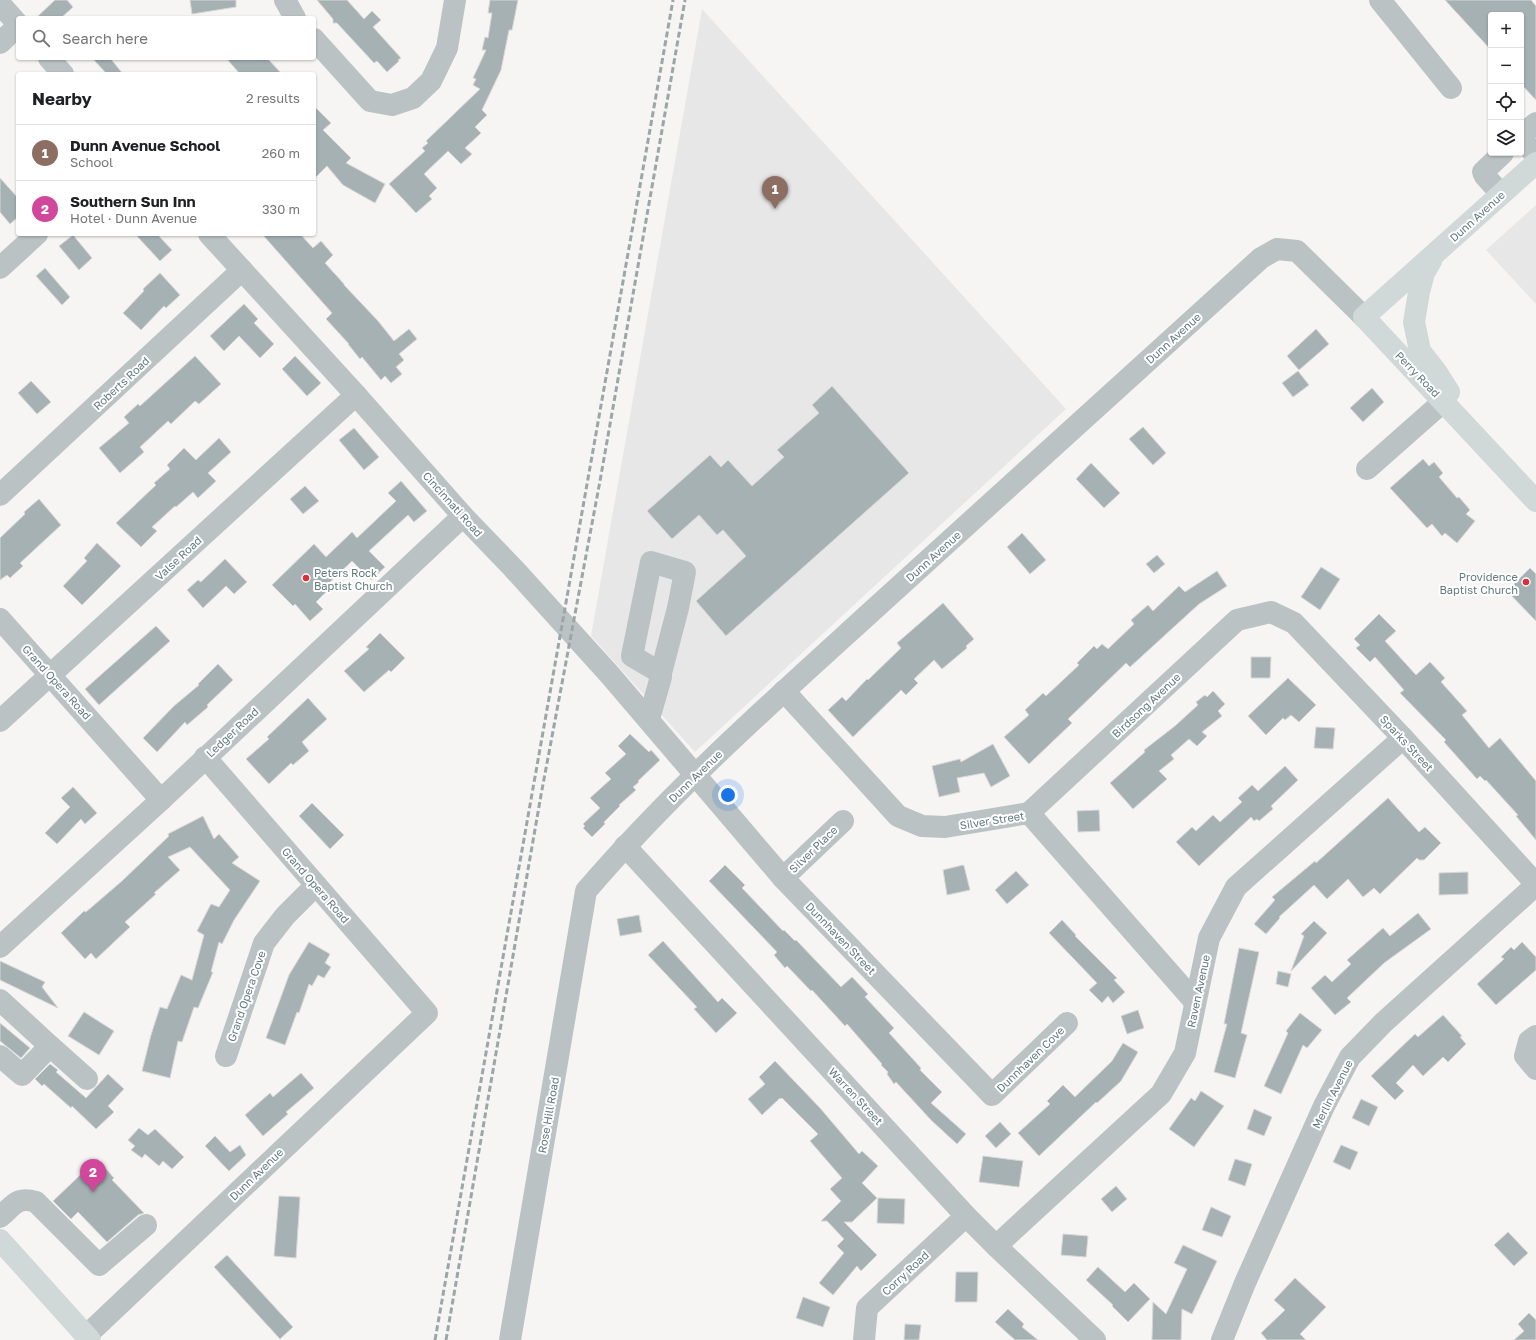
<!DOCTYPE html>
<html lang="en">
<head>
<meta charset="utf-8">
<style>
	:root { --surface:#fff; --page:#f6f6f6; --text:#202124; --muted:#757577; --line:#e0e0e0; --accent:#ea580c }
	body { margin:0; font-family:"Golos Text",sans-serif; background:var(--page); color:var(--text) }
	.controls { position:absolute; right:12px; top:12px; display:grid; overflow:hidden; border-radius:4px; box-shadow:0 1px 3px #0004 }
	.controls button { width:36px; height:36px; display:grid; place-items:center; padding:0; border:0; border-bottom:1px solid var(--line); background:var(--surface); color:var(--text); font:20px sans-serif }
	.you { position:absolute; left:728px; top:795px; width:14px; height:14px; margin:-10px; border:3px solid #fff; border-radius:50%; background:#1a73e8; box-shadow:0 0 0 6px #1a73e833 }
	.badge { display:grid; place-items:center; width:26px; height:26px; border-radius:50%; background:var(--accent); color:#fff; font-size:13px; font-weight:700 }
	.pin { position:absolute; translate:-50% -33px; filter:drop-shadow(0 1px 2px #0008) }
	.pin::after { content:''; position:absolute; top:21px; width:14px; height:12px; background:inherit; clip-path:polygon(0 0,100% 0,50% 100%) }
	.list { margin:0; padding:0; list-style:none }
	h2 { display:flex; justify-content:space-between; align-items:center; height:52px; margin:0; padding:0 16px; font-size:17px }
	h2 small { font-size:13px; font-weight:400; color:var(--muted) }
	.list li { display:grid; grid-template-columns:26px 1fr auto; gap:12px; align-items:center; box-sizing:border-box; height:56px; padding:0 16px; border-top:1px solid var(--line) }
	.list b { display:block; font-size:15px; white-space:nowrap }
	.list p { margin:0; font-size:13px; white-space:nowrap; color:var(--muted) }
	.list em { font-size:13px; font-style:normal; color:var(--muted) }
	.icon { flex:none; width:22px; height:22px; fill:none; stroke:currentColor; stroke-width:2; stroke-linecap:round; stroke-linejoin:round }
	.map { position:relative; flex:none; width:1536px; height:1340px; overflow:hidden }
	.search { position:absolute; background:var(--surface); box-shadow:0 1px 3px #0004; left:16px; top:16px; width:300px; height:44px; display:flex; align-items:center; gap:10px; box-sizing:border-box; padding:0 14px; border-radius:4px; color:var(--muted); font-size:15px }
	.panel { position:absolute; background:var(--surface); box-shadow:0 1px 3px #0004; left:16px; top:72px; width:300px; height:164px; border-radius:4px }
	.map>svg:first-child { display:block }
	.built { fill:#e7e7e7 }
	.building { fill:#a5b1b3; stroke:#d8d7d6 }
	.lines { fill:none; stroke-linecap:round; stroke-linejoin:round }
	.minor { stroke:#bbc2c3; stroke-width:22 }
	.major { stroke:#d1d8d8; stroke-width:22 }
	.rail { stroke:#9ba6a8; stroke-width:3; stroke-dasharray:6 3; stroke-linecap:butt }
	.poi-dot { fill:#dc2e39; stroke:#fff; stroke-width:1.5 }
	.labels { text-anchor:middle; dominant-baseline:central; stroke-width:4; stroke-linejoin:round; paint-order:stroke }
	.street-label { font-size:11px; fill:#637a7d; stroke:#fff }
	.poi-label { font-size:11px; fill:#637a7d; stroke:#fff; text-anchor:start }
</style>
</head>
<body>
<div class="map">
<svg width="1536" height="1340" viewBox="0 0 1536 1340">
	<rect width="100%" height="100%" fill="#f6f5f3"/>
	<g class="built">
		<path d="M702,9L1066,409L695,752L591,636Z"/>
		<path d="M1536,205V304L1486,250Z"/>
	</g>
	<g class="building">
		<path d="M55,0H67L73,7L61,18H36Z"/>
		<path d="M190,0H236V7L192,14Z"/>
		<path d="M317,0H347L364,19L372,11L381,20L373,27L401,58L398,60L399,61L387,72L377,61L374,63L337,23H333V19Z"/>
		<path d="M490,0H518L512,30H509L501,70L482,110L487,115L475,127L481,133L465,148L472,154L461,164L448,151L424,174L437,188L429,196L432,199L416,213L389,184L425,151L422,148L428,143L426,141L480,89L473,85L476,79L473,78L486,50H482L485,37L488,38L492,13H488Z"/>
		<path d="M1445,0H1531L1536,6V100L1521,84V15H1491V50Z"/>
		<path d="M92,58H110L123,74H107Z"/>
		<path d="M226,58H267L282,74H240Z"/>
		<path d="M314,106L331,123L323,130L351,158L346,163L385,184L375,203L343,185L327,166L314,179Z"/>
		<path d="M0,178L18,198V217L10,224L0,212Z"/>
		<path d="M135,234H157L172,250L160,261Z"/>
		<path d="M262,234H300L313,248L321,241L333,255L325,263L344,284V285L378,321L394,341L409,329L417,339L399,354L404,360L396,367L402,374L391,383L385,376L381,380L362,357L360,359L348,344H349L326,319L332,313Z"/>
		<path d="M73,235L92,258L79,270L59,246Z"/>
		<path d="M45,268L70,297L62,305L36,276Z"/>
		<path d="M160,273L180,295L166,308L164,306L141,330L123,313L144,291L143,289Z"/>
		<path d="M244,304L258,319L254,323L274,344L260,358L239,336L224,351L210,336Z"/>
		<path d="M1316,329L1329,344L1299,370L1287,356Z"/>
		<path d="M195,356L221,384L199,404L195,401L171,424L168,421L140,447L144,452L120,473L99,448L129,423L124,417L138,404L140,406Z"/>
		<path d="M295,356L321,383L307,396L282,369Z"/>
		<path d="M1298,371L1309,385L1293,397L1282,383Z"/>
		<path d="M31,381L51,402L37,414L18,393Z"/>
		<path d="M832,386L909,473L726,636L696,601L746,556L723,530L717,535L699,515L672,539L647,511L710,455L721,467L728,460L752,486L784,457L777,450L819,413L812,405Z"/>
		<path d="M1372,388L1384,402L1363,422L1350,408Z"/>
		<path d="M1143,427L1166,453L1153,465L1129,439Z"/>
		<path d="M354,428L379,457L364,470L339,440Z"/>
		<path d="M219,438L231,452L208,473L216,481L198,498L193,492L176,507L175,506L152,527L157,531L141,547L116,523L156,485L154,483L170,469L167,465L184,448L196,460Z"/>
		<path d="M1423,459L1429,466L1434,462L1443,473L1439,477L1457,498L1459,497L1470,510L1466,514L1475,521L1457,543L1445,533L1442,536L1432,524L1427,528L1390,488Z"/>
		<path d="M1091,463L1120,493L1104,508L1076,479Z"/>
		<path d="M401,481L427,511L414,522L408,515L369,551L385,567L371,580L352,561L329,583L332,586L316,602L323,609L310,621L295,604L293,606L272,585L314,544L326,557L352,532L357,538L396,501L388,493Z"/>
		<path d="M305,486L319,501L303,514L290,499Z"/>
		<path d="M39,499L61,525L20,563L23,566L10,578L7,575L0,580V538L25,514L24,512Z"/>
		<path d="M1022,533L1046,560L1030,574L1007,547Z"/>
		<path d="M97,543L121,566L82,605L63,586L87,561L84,558Z"/>
		<path d="M1157,555L1165,564L1154,573L1146,564Z"/>
		<path d="M225,559L247,582L234,594L226,586L203,608L187,590L198,580L201,582Z"/>
		<path d="M1321,567L1340,579L1320,610L1301,597Z"/>
		<path d="M1530,568L1536,574V621L1507,591Z"/>
		<path d="M1217,571L1227,586L1199,604L1130,667L1126,663L1068,719L1072,723L1029,764L1004,737L1029,715L1025,710L1043,693L1046,696L1079,665L1077,663L1094,646L1097,649L1102,644L1108,649L1134,624L1131,620L1148,605L1153,611L1179,586L1185,592Z"/>
		<path d="M943,603L974,639L966,646L967,648L942,669L934,660L914,679L918,683L906,695L901,690L853,737L828,710L842,697L846,701L867,679L868,680L901,648L897,643Z"/>
		<path d="M1379,614L1396,631L1385,641L1416,675L1430,662L1445,678L1441,682L1467,711L1462,715L1489,748L1500,738L1536,781V840L1516,816L1518,815L1486,780L1485,781L1480,776L1477,779L1444,742L1446,740L1400,693L1404,690L1375,657L1370,662L1356,648L1360,645L1354,639Z"/>
		<path d="M156,626L170,641L99,705L85,689Z"/>
		<path d="M380,633L405,658L391,672L389,670L364,692L344,671L369,649L366,647Z"/>
		<path d="M1251,657H1271L1270,678H1251Z"/>
		<path d="M218,664L233,680L207,705L208,707L187,725L185,722L157,752L143,738L174,706L199,685L198,684Z"/>
		<path d="M1288,678L1316,705L1299,722L1291,715L1285,720L1283,718L1266,735L1248,716Z"/>
		<path d="M1213,691L1225,704L1218,711L1222,716L1202,732L1207,736L1197,746L1189,739L1171,755L1174,759L1159,771L1167,779L1133,809L1110,783L1145,752L1144,750L1175,726L1198,705L1196,702L1205,695L1207,697Z"/>
		<path d="M308,698L327,719L302,742L309,751L293,765L291,763L269,784L246,759L269,739L267,737Z"/>
		<path d="M1316,727L1335,728L1333,749L1314,748Z"/>
		<path d="M630,734L649,752L651,750L660,760L638,781L639,782L633,787L636,790L619,805L620,806L604,822L605,824L592,837L583,828L585,826L583,824L600,808L590,798L611,779L605,773L626,754L618,746Z"/>
		<path d="M993,744L1010,776L991,787L984,773L957,778L960,792L939,797L932,766L960,759L961,762Z"/>
		<path d="M1285,766L1298,780L1271,806L1273,809L1259,821L1257,819L1254,821L1251,817L1199,866L1176,842L1192,827L1196,831L1213,815L1220,822L1242,802L1238,798L1252,785L1258,791Z"/>
		<path d="M73,787L97,813L85,824L81,819L57,844L45,833L70,807L61,798Z"/>
		<path d="M1388,798L1419,832L1425,827L1441,843L1424,860H1419L1417,858L1380,894L1374,888L1363,897L1348,879L1327,899L1314,885L1279,917L1280,918L1266,934L1254,924L1275,900L1272,897L1315,861L1316,863Z"/>
		<path d="M312,803L344,835L330,849L299,816Z"/>
		<path d="M1099,810L1100,831L1078,832L1077,811Z"/>
		<path d="M203,816L214,839L219,834L239,857L232,863L260,881L234,920L222,944L219,942L211,972H213L198,1008L194,1007L182,1042L178,1041L170,1078L142,1071L151,1035L160,1007L167,1009L181,975L192,980L204,935L197,931L211,904L219,907L230,890L190,847L168,857L180,870L154,893L156,894L125,922L130,927L96,959L91,953L85,959L61,933L84,911L86,912L122,881L169,836L168,834Z"/>
		<path d="M725,865L745,885L742,888L783,931L784,930L795,941L796,940L841,987L852,977L868,994L865,997L894,1028L889,1033L921,1068L920,1070L942,1092L931,1103L966,1134L957,1144L931,1120L896,1082L894,1084L887,1074L888,1072L881,1065L882,1064L847,1024L845,1026L812,990L811,991L787,966L785,968L774,955L777,952L709,881Z"/>
		<path d="M963,865L964,866L970,890L947,895L943,870Z"/>
		<path d="M1016,871L1029,885L1007,904L995,890Z"/>
		<path d="M1468,872V894L1439,895V873Z"/>
		<path d="M1418,913L1431,929L1384,963L1347,998L1351,1002L1335,1015L1311,988L1325,975L1332,982L1351,964L1347,960L1383,928L1390,936Z"/>
		<path d="M639,915L642,932L620,936L617,919Z"/>
		<path d="M1062,920L1076,935L1075,936L1117,978L1114,980L1125,992L1113,1003L1108,996L1102,1003L1089,990L1097,983L1049,933Z"/>
		<path d="M1314,921L1327,933L1291,971L1304,936L1301,934Z"/>
		<path d="M663,941L718,1002L722,998L737,1013L716,1033L694,1009L697,1007L648,955Z"/>
		<path d="M309,942L330,954L325,963L331,967L324,978L318,975L312,986L309,984L299,1013L297,1012L285,1045L266,1038L289,975Z"/>
		<path d="M1522,942L1536,957V970L1496,1005L1477,984L1504,959L1501,957L1511,947L1514,950Z"/>
		<path d="M1239,948L1259,952L1241,1033L1247,1035L1235,1078L1214,1072L1227,1024H1224Z"/>
		<path d="M0,961L45,982L42,987L58,1008L0,980Z"/>
		<path d="M1278,971L1291,974L1288,987L1276,984Z"/>
		<path d="M1138,1010L1144,1028L1127,1034L1121,1016Z"/>
		<path d="M84,1012L114,1031L99,1055L68,1036Z"/>
		<path d="M1300,1013L1322,1030L1307,1048L1303,1045L1281,1094L1264,1086L1288,1033L1286,1031Z"/>
		<path d="M1443,1015L1462,1036L1460,1037L1466,1044L1448,1062L1443,1057L1423,1076L1413,1065L1396,1083L1404,1091L1395,1100L1371,1076L1415,1034L1418,1037Z"/>
		<path d="M0,1023L30,1048L21,1058L0,1041Z"/>
		<path d="M1123,1043L1138,1052L1121,1081L1097,1103L1096,1102L1039,1156L1018,1133L1050,1104L1047,1101L1063,1085L1075,1097L1112,1061Z"/>
		<path d="M775,1061L820,1108L859,1154L862,1151L878,1166L862,1183L877,1198L852,1222H844L877,1255L861,1271L857,1266L833,1295L819,1283L844,1253L837,1246L844,1239L827,1221H821L841,1201L830,1189L842,1178L810,1141L818,1134L782,1098L781,1099L780,1098L762,1115L748,1099L765,1084L759,1077Z"/>
		<path d="M50,1064L58,1070L56,1072L86,1098L108,1074L124,1089L108,1106L114,1112L96,1129L72,1106L71,1108L44,1084L42,1086L35,1079Z"/>
		<path d="M301,1073L314,1088L286,1112L288,1114L263,1136L245,1115L270,1093L273,1097Z"/>
		<path d="M1201,1091L1224,1106L1194,1147L1169,1129L1191,1098L1195,1101Z"/>
		<path d="M1361,1099L1378,1107L1369,1126L1352,1118Z"/>
		<path d="M1254,1109L1272,1117L1264,1136L1247,1129Z"/>
		<path d="M1000,1122L1011,1134L996,1148L985,1136Z"/>
		<path d="M139,1128L148,1135L155,1129L184,1157L172,1169L163,1161L159,1166L145,1154L142,1158L131,1150L135,1146L128,1140Z"/>
		<path d="M215,1136L230,1152L240,1145L246,1155L229,1171L205,1146Z"/>
		<path d="M1341,1145L1358,1152L1350,1170L1333,1162Z"/>
		<path d="M983,1156L1023,1161L1019,1187L979,1182Z"/>
		<path d="M97,1159L114,1178L112,1180L144,1213L138,1215L107,1242L78,1212L71,1219L53,1201Z"/>
		<path d="M1235,1159L1252,1164L1245,1186L1228,1180Z"/>
		<path d="M1116,1186L1127,1199L1112,1212L1101,1199Z"/>
		<path d="M279,1196L300,1197L296,1258L274,1256Z"/>
		<path d="M878,1198L905,1199L904,1224L877,1223Z"/>
		<path d="M1211,1207L1231,1216L1222,1237L1202,1230Z"/>
		<path d="M1508,1232L1528,1253L1514,1266L1494,1245Z"/>
		<path d="M1063,1234L1088,1236L1086,1257L1061,1255Z"/>
		<path d="M1183,1245L1217,1261L1192,1314L1182,1309L1181,1340H1152L1153,1302L1166,1314L1187,1269L1174,1263Z"/>
		<path d="M227,1255L293,1327L280,1339L214,1267Z"/>
		<path d="M1098,1267L1125,1292L1134,1283L1150,1299L1128,1322L1112,1306L1113,1305L1086,1280Z"/>
		<path d="M956,1272H978L977,1302H955Z"/>
		<path d="M1295,1278L1326,1307L1300,1334L1306,1340H1267L1261,1333L1285,1310L1274,1300Z"/>
		<path d="M803,1297L830,1307L823,1327L796,1318Z"/>
		<path d="M1008,1309L1024,1324L1022,1327L1038,1340H1015L995,1322Z"/>
		<path d="M1529,1313L1536,1320V1340H1514L1524,1331L1518,1324Z"/>
		<path d="M905,1324L921,1325L919,1340H904Z"/>
	</g>
	<g class="lines">
		<g class="minor">
			<path d="M285,0L295,18"/>
			<path d="M1380,0L1451,88"/>
			<path d="M0,4L18,24"/>
			<path d="M314,39L370,101L392,105L413,98L431,81L447,48L455,0"/>
			<path d="M0,43L18,26"/>
			<path d="M49,58L63,74"/>
			<path d="M1521,136L1536,123"/>
			<path d="M1521,139L1536,155"/>
			<path d="M1501,194L1485,176L1483,172L1503,153"/>
			<path d="M209,234L356,395L463,516L513,568L610,675L783,878L992,1095L1067,1023"/>
			<path d="M0,268L37,234"/>
			<path d="M1367,469L1444,401"/>
			<path d="M0,495L242,270"/>
			<path d="M0,619L161,800"/>
			<path d="M784,691L898,816L922,826L945,827L1029,813"/>
			<path d="M649,719L661,677V673L678,608L685,572L651,562L632,656L661,673"/>
			<path d="M0,721L356,395"/>
			<path d="M1029,813L1237,620L1271,612L1294,623L1403,738L1536,884"/>
			<path d="M1029,813L1195,1002"/>
			<path d="M625,846L966,1216L996,1246L1095,1340"/>
			<path d="M783,878L843,821"/>
			<path d="M0,947L161,800L463,516"/>
			<path d="M0,1000L50,1046"/>
			<path d="M1536,1036L1529,1041L1525,1056L1536,1069"/>
			<path d="M0,1056L22,1075L50,1046L87,1079"/>
			<path d="M226,1056L264,943L285,916L316,885"/>
			<path d="M0,1217C14,1205 17,1196 36,1202L99,1265L146,1225"/>
			<path d="M996,1246L1161,1094L1185,1053L1209,938L1236,887L1403,738"/>
			<path d="M86,1336L427,1013L205,757"/>
			<path d="M510,1340L586,891C676,786 780,695 882,602C1009,487 1135,372 1261,258L1277,249L1297,251L1364,317"/>
			<path d="M864,1340L867,1308L966,1216"/>
			<path d="M1222,1340L1245,1283L1324,1106L1350,1057L1383,1023L1536,885"/>
		</g>
		<g class="major">
			<path d="M1536,163L1364,317L1536,501"/>
			<path d="M1431,261L1424,273L1419,292L1414,322L1420,351L1435,370L1449,392"/>
			<path d="M0,1240L90,1340"/>
		</g>
		<g class="rail">
			<path d="M435,1340L673,0"/>
			<path d="M446,1340L541,795L600,481L685,0"/>
		</g>
	</g>
	<g class="poi-dot">
		<circle cx="306" cy="578" r="4"/>
		<circle cx="1526" cy="582" r="4"/>
	</g>
	<g class="labels">
		<g class="street-label">
			<text transform="translate(1477 216) rotate(-42)">Dunn Avenue</text>
			<text transform="translate(1173 338) rotate(-42)">Dunn Avenue</text>
			<text transform="translate(1418 374) rotate(46)">Perry Road</text>
			<text transform="translate(121 383) rotate(-43)">Roberts Road</text>
			<text transform="translate(453 504) rotate(48)">Cincinnati Road</text>
			<text transform="translate(933 556) rotate(-42)">Dunn Avenue</text>
			<text transform="translate(178 558) rotate(-43)">Valse Road</text>
			<text transform="translate(57 682) rotate(48)">Grand Opera Road</text>
			<text transform="translate(1146 705) rotate(-43)">Birdsong Avenue</text>
			<text transform="translate(232 732) rotate(-43)">Ledger Road</text>
			<text transform="translate(1407 743) rotate(47)">Sparks Street</text>
			<text transform="translate(695 776) rotate(-44)">Dunn Avenue</text>
			<text transform="translate(992 820) rotate(-9)">Silver Street</text>
			<text transform="translate(813 849) rotate(-44)">Silver Place</text>
			<text transform="translate(316 885) rotate(49)">Grand Opera Road</text>
			<text transform="translate(841 938) rotate(46)">Dunnhaven Street</text>
			<text transform="translate(1198 991) rotate(-78)">Raven Avenue</text>
			<text transform="translate(246 996) rotate(-71)">Grand Opera Cove</text>
			<text transform="translate(1030 1059) rotate(-44)">Dunnhaven Cove</text>
			<text transform="translate(1332 1094) rotate(-63)">Merlin Avenue</text>
			<text transform="translate(856 1096) rotate(47)">Warren Street</text>
			<text transform="translate(548 1115) rotate(-80)">Rose Hill Road</text>
			<text transform="translate(256 1174) rotate(-44)">Dunn Avenue</text>
			<text transform="translate(905 1273) rotate(-43)">Corry Road</text>
		</g>
		<g class="poi-label">
			<text x="314" y="572">Peters Rock<tspan x="314" dy="13">Baptist Church</tspan></text>
			<text x="1518" y="576" text-anchor="end">Providence<tspan x="1518" dy="13">Baptist Church</tspan></text>
		</g>
	</g>
</svg>
<div class="controls">
<button>+</button>
<button>−</button>
<button><svg class="icon" aria-label="locate" viewBox="0 0 24 24"><circle cx="12" cy="12" r="6"/><path d="M12 2v4M12 18v4M2 12h4M18 12h4"/></svg></button>
<button><svg class="icon" aria-label="layers" viewBox="0 0 24 24"><path d="M12 4l9 5-9 5-9-5zM3 14l9 5 9-5"/></svg></button>
</div>
<div class="you"></div>
<div class="pin badge" style="left:775px;top:209px;background:#8d6e63">1</div>
<div class="pin badge" style="left:93px;top:1192px;background:#d1479c">2</div>
<div class="search"><svg class="icon" aria-label="search" viewBox="0 0 24 24"><circle cx="10" cy="10" r="6"/><path d="M15 15l6 6"/></svg>Search here</div>
<section class="panel">
<h2>Nearby<small>2 results</small></h2>
<ul class="list">
<li><span class="badge" style="background:#8d6e63">1</span><div><b>Dunn Avenue School</b><p>School</p></div><em>260 m</em></li>
<li><span class="badge" style="background:#d1479c">2</span><div><b>Southern Sun Inn</b><p>Hotel · Dunn Avenue</p></div><em>330 m</em></li>
</ul>
</section>
</div>
</body>
</html>
